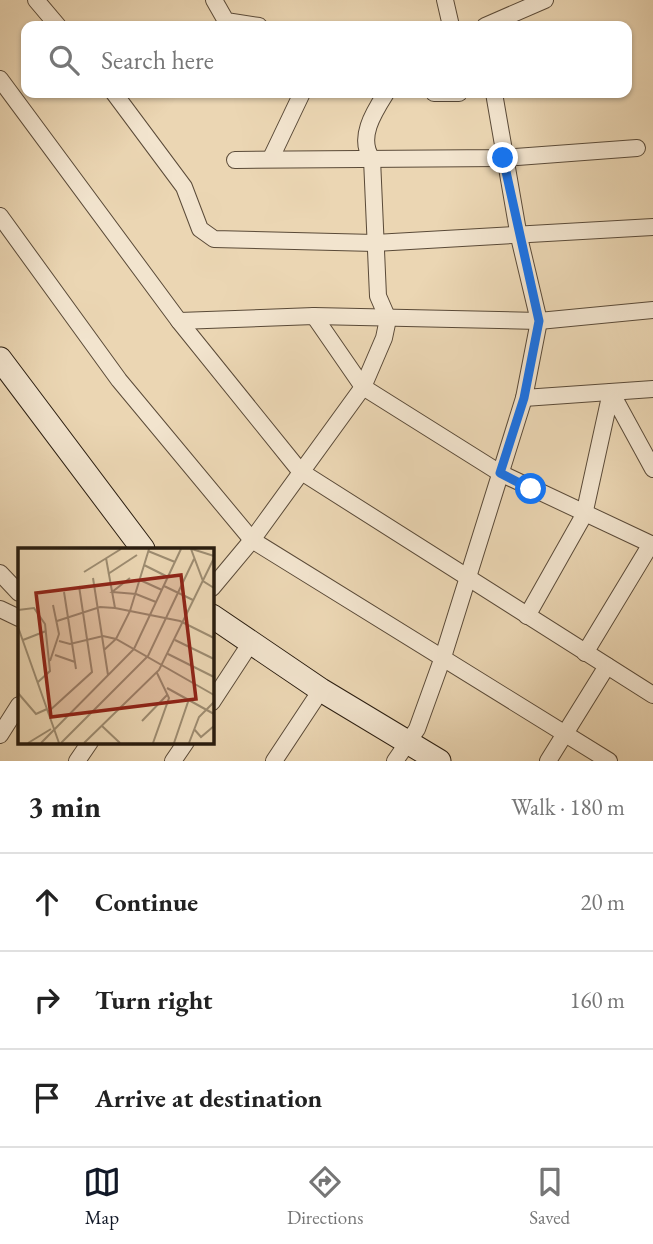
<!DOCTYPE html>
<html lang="en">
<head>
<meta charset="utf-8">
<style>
	:root { --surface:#fff; --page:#f2f2f2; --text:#222; --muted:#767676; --line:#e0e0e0; --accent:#111827 }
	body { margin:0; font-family:"EB Garamond",serif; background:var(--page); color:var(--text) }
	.stop { position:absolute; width:21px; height:21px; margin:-16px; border:5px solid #1a73e8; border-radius:50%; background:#fff }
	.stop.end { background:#1a73e8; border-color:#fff; box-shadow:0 2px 7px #0008 }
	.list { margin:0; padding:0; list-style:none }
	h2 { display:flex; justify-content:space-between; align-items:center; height:91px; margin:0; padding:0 28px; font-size:30px }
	h2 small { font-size:23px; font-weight:400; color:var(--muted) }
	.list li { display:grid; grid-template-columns:46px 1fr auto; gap:21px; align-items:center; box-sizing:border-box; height:98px; padding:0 28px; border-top:2px solid var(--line) }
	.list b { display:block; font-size:26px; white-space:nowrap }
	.list em { font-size:23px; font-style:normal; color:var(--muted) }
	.icon { flex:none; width:38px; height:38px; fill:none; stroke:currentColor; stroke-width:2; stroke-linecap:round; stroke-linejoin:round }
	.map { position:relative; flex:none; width:653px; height:761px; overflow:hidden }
	.search { position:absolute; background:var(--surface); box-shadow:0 2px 5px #0004; left:21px; right:21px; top:21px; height:77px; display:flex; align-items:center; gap:18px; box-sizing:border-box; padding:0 24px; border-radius:14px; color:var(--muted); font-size:26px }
	.sheet { height:385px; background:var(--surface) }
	nav { display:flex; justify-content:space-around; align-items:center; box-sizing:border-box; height:98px; border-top:2px solid var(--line); background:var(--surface); font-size:19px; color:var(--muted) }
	nav a { display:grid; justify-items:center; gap:4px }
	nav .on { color:var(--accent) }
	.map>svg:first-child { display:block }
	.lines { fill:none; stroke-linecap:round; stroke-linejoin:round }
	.street-casing { stroke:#5a4a38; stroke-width:18 }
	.secondary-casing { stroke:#291c0f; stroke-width:25 }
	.street { stroke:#f2e4ce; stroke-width:16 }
	.secondary { stroke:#f2e4ce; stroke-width:23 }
	.route { stroke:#1a73e8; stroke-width:9 }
	.inset-road { fill:none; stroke:#9d8c71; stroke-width:2 }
	.view { fill:#8f2418; fill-opacity:0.15; stroke:#8f2418; stroke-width:3.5 }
	.inset-edge { fill:none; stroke:#291c0f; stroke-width:3.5 }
</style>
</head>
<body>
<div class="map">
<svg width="653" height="761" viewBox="0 0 653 761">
	<rect width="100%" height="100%" fill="#ebd6b3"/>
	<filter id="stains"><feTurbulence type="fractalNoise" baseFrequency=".00286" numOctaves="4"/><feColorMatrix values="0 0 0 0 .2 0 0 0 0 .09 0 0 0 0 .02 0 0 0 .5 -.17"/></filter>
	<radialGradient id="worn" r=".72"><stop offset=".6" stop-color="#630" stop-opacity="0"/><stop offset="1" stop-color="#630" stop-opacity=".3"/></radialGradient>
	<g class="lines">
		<defs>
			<g id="street">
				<path d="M36,0L58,26"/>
				<path d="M214,0L226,21L259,26"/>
				<path d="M445,0L451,26"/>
				<path d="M485,26L545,0"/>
				<path d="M0,79L179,321L300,471L653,695"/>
				<path d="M114,93L184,187L200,229L214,239L375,243L653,227"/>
				<path d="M434,93H459"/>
				<path d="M271,158L302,93"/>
				<path d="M235,160L503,158L637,148"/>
				<path d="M0,216L119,380L252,540L609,761"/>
				<path d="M314,316L363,387L500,473L653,545"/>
				<path d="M179,321L314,316L539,321L653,310"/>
				<path d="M524,398L653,389"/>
				<path d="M0,573L19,593"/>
				<path d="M212,588L252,540L363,387L384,338L388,319L378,296L372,159C357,138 374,112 386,93"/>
				<path d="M0,609L19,618"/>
				<path d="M527,616L584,515L611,392L653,469"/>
				<path d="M585,653L651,544"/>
				<path d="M212,702L250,644"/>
				<path d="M0,735L19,705"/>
				<path d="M77,761L90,742"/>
				<path d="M173,761L186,742"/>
				<path d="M274,761L321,690"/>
				<path d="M395,761L417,729L443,657L524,398L539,321L519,237L494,93"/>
				<path d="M548,761L607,666"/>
			</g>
			<g id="secondary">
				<path d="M0,359L143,549"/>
				<path d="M212,616L321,690L439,761"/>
			</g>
		</defs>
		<use href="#street" class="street-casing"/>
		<use href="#secondary" class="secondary-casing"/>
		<use href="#street" class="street"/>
		<use href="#secondary" class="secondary"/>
	</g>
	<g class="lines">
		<path class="route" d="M503,158L539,321L524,398L500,473L531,489"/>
	</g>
	<g transform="translate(18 548)">
		<rect width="196" height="196" fill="#ebd6b3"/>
		<path class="inset-road" d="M173,1L185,33L196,40M174,1L196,8M130,3L157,14M88,10L97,60M126,17L150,29M66,24L103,1M90,26L119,7M75,30L90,127M112,30L94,44L118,46L138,54M122,32L144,42M146,38L175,52M46,44L58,121M0,62L16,60L27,76L32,123L20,134M39,73L82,59L97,60L162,73L196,90M0,79L41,195M5,92L28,83M157,92L196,111M41,93L52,96L85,88L98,91L196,147M86,102L98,91L112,63L131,1M150,106L196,129M37,107L57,114M32,113L41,86L35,57M149,140L196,166M0,145L18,166L29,161M30,164L74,124L61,38M124,173L150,146M84,178L102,195M176,181L183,189L196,178M10,195L33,181M23,195L116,101L163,1M43,195L130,108L176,11M66,195L141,122L196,10M135,195L151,150L139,125M156,195L171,151M171,195L181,169L196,154"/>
		<path class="view" d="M163,27L178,151L33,169L18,45Z"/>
		<rect width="196" height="196" class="inset-edge"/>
	</g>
	<rect width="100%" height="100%" filter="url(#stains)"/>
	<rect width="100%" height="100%" fill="url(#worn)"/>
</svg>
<div class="stop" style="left:531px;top:489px"></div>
<div class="stop end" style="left:503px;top:158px"></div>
<div class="search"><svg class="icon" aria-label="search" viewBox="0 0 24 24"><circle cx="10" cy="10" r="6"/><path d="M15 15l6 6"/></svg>Search here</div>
</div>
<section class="sheet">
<h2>3 min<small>Walk · 180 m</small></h2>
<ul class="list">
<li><svg class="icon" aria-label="ahead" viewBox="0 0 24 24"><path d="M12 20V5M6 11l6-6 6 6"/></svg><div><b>Continue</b></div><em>20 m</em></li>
<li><svg class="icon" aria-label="right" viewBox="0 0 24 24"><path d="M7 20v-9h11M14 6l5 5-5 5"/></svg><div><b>Turn right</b></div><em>160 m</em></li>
<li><svg class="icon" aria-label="arrive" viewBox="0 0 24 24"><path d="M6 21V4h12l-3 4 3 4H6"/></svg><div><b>Arrive at destination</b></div></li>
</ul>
</section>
<nav>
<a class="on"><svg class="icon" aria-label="map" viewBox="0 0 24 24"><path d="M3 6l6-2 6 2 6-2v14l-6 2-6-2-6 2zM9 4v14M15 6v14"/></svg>Map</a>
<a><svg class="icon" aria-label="directions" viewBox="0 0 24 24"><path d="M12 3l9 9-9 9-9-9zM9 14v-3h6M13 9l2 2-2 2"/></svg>Directions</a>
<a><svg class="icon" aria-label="saved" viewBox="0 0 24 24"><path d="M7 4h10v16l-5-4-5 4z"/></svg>Saved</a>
</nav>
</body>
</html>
